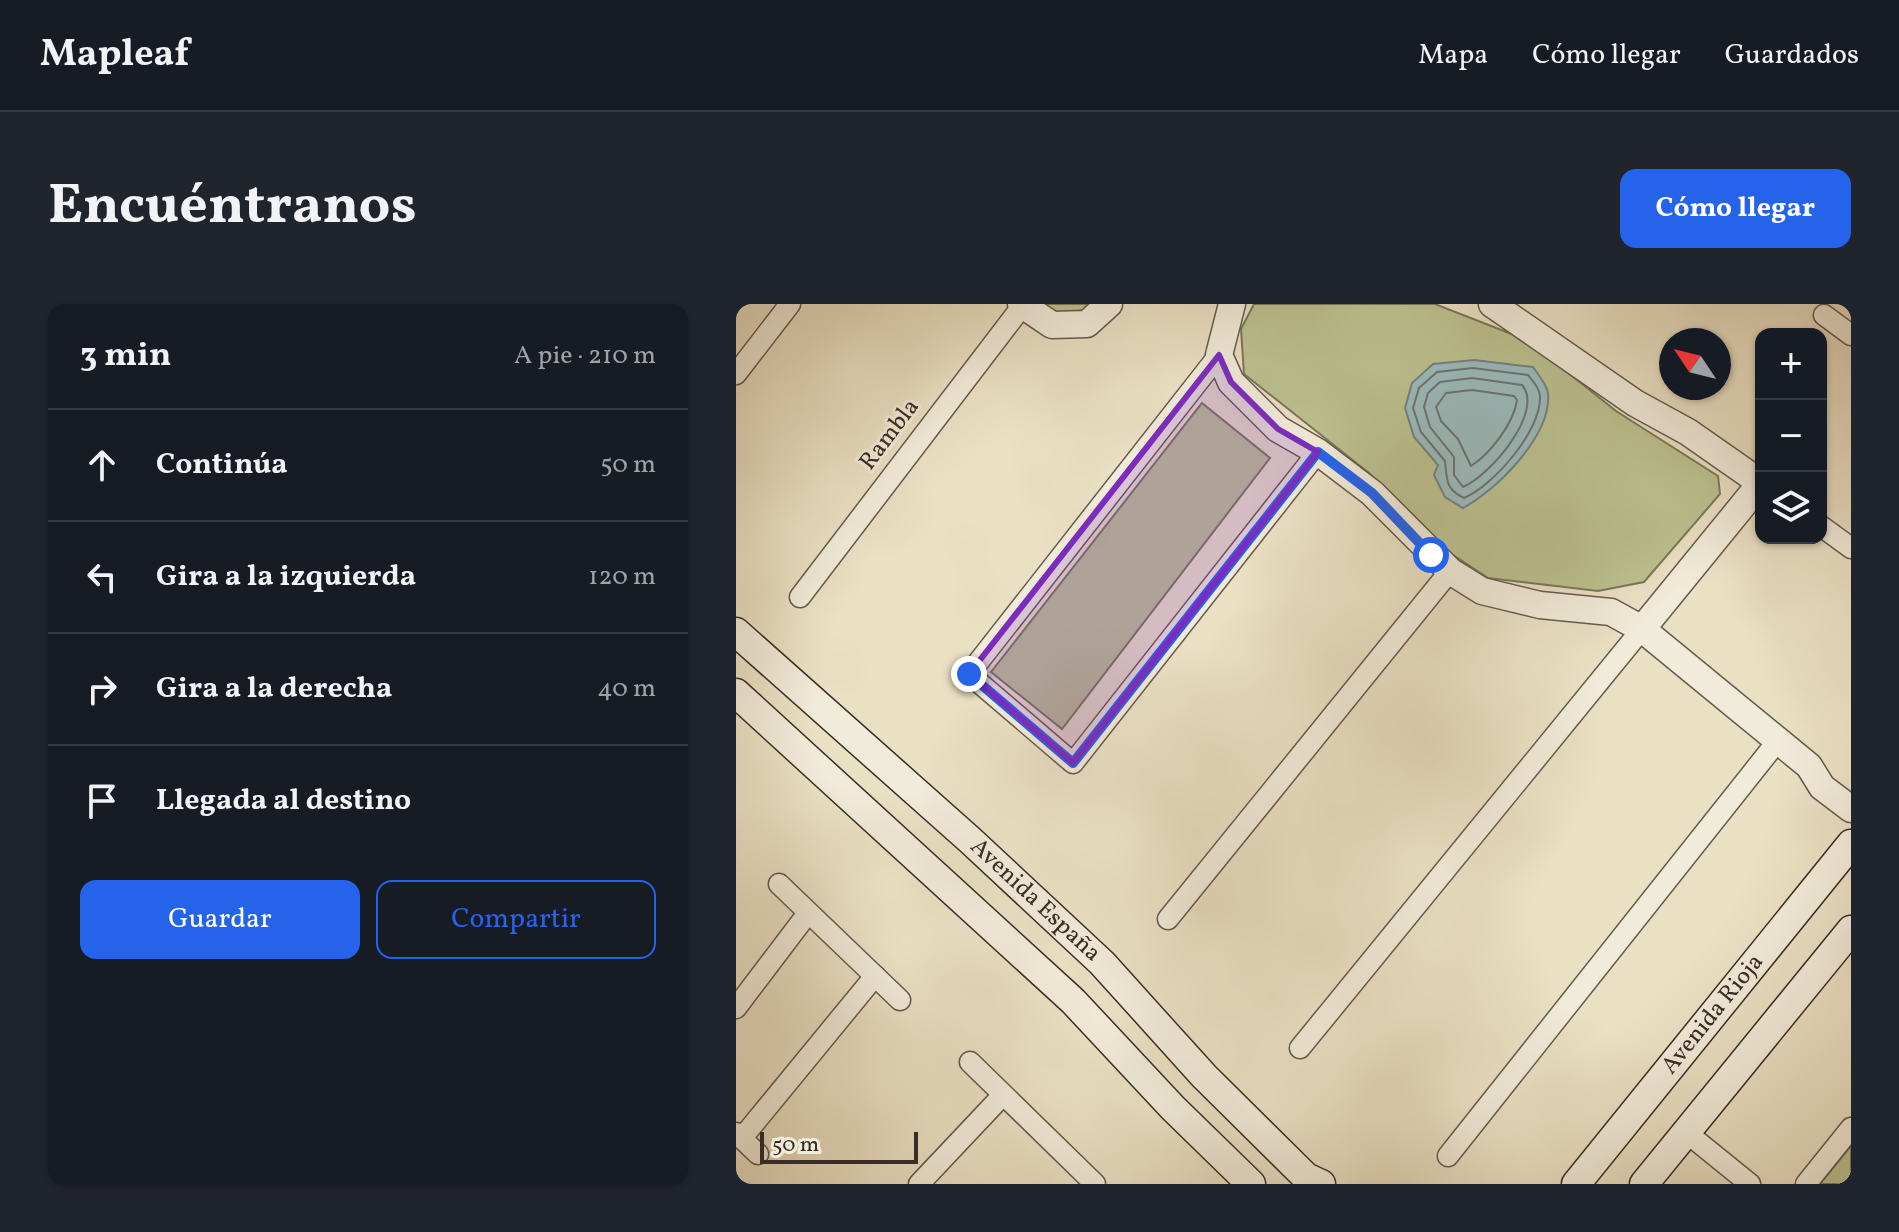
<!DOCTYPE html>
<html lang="es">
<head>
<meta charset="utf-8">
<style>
	:root { --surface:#171b24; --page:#20242c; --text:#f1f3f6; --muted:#9ea1a6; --line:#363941; --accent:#2563eb }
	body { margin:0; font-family:Vollkorn,serif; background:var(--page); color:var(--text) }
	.controls { position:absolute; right:24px; top:24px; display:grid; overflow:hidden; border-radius:16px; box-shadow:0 2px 6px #0004 }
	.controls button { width:72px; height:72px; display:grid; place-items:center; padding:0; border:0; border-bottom:2px solid var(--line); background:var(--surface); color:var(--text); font:40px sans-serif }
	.compass { position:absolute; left:923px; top:24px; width:72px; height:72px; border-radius:50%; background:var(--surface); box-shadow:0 2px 6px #0004; rotate:305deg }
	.scale { position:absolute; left:24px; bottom:20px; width:158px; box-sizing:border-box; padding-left:8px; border:4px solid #392d26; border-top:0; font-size:22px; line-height:28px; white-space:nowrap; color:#392d26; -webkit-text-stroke:6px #f1ebd9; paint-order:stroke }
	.stop { position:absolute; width:24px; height:24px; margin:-18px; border:6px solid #2563eb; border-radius:50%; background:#fff }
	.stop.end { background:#2563eb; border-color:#fff; box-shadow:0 2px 8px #0008 }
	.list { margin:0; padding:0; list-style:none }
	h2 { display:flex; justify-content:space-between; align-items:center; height:104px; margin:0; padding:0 32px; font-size:34px }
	h2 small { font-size:26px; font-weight:400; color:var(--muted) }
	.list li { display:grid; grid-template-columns:52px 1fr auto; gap:24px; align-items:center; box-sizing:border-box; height:112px; padding:0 32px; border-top:2px solid var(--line) }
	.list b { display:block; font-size:30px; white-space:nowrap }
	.list em { font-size:26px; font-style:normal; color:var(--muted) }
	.actions { display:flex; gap:16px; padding:24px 32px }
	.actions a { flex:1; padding:18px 0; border:2px solid var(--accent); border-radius:16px; text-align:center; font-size:28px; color:var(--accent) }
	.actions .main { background:var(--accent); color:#fff }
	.icon { flex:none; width:44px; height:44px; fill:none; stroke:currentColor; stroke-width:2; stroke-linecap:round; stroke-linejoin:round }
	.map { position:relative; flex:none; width:1115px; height:880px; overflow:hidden; border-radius:16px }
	header { display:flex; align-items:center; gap:48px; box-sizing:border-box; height:112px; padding:0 40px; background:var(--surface); border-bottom:2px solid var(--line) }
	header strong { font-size:38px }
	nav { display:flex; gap:44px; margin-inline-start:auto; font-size:28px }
	.intro { display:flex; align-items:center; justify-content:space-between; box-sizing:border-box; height:192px; padding:0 48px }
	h1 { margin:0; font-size:56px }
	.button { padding:20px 36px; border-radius:16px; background:var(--accent); color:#fff; font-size:28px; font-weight:700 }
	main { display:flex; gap:48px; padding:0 48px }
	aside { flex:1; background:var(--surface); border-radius:16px; box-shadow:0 2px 6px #0004 }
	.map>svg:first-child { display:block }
	.green { fill:#bcc190; stroke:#7a775b; stroke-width:2 }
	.water { fill:#9bbbbd; stroke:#748281; stroke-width:2 }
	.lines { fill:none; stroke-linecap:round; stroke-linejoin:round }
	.shore { stroke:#6a7472; stroke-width:2 }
	.minor-casing { stroke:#655a4e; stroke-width:23 }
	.tertiary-casing { stroke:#655a4e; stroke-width:29 }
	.secondary-casing { stroke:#392d26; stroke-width:31 }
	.minor { stroke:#f1ebd9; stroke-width:20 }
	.tertiary { stroke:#f1ebd9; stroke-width:26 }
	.secondary { stroke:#f1ebd9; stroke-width:28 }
	.route { stroke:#2563eb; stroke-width:10 }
	.marked { fill:#7b2cbf; fill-opacity:0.2; stroke:#7b2cbf; stroke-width:6; stroke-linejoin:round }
	.labels { text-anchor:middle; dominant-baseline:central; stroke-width:6; stroke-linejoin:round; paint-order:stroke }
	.street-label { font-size:24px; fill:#392d26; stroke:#f1ebd9 }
</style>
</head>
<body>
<header>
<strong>Mapleaf</strong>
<nav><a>Mapa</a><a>Cómo llegar</a><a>Guardados</a></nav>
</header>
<div class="intro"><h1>Encuéntranos</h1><a class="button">Cómo llegar</a></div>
<main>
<aside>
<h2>3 min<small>A pie · 210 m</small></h2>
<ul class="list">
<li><svg class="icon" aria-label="ahead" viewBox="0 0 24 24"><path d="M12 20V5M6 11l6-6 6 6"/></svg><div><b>Continúa</b></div><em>50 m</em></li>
<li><svg class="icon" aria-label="left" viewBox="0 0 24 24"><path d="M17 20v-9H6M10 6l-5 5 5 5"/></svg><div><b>Gira a la izquierda</b></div><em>120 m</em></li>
<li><svg class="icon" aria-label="right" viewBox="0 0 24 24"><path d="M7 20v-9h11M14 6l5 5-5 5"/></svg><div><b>Gira a la derecha</b></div><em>40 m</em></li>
<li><svg class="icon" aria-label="arrive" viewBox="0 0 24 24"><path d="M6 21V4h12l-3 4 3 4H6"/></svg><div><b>Llegada al destino</b></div></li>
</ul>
<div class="actions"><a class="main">Guardar</a><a>Compartir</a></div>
</aside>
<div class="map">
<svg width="1115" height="880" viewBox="0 0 1115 880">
	<rect width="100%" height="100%" fill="#eae0c4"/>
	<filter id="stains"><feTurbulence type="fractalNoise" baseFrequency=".0025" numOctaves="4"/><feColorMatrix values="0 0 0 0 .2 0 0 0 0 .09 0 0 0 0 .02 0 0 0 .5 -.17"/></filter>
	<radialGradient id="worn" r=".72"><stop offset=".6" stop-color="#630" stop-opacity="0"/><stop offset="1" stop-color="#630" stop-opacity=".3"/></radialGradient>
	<g class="green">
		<path d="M306,0H354L349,6L318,10Z"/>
		<path d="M518,0H699L791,36L880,107L982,172L984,190L908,278L862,287L752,274L705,243L633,169L508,70L505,25Z"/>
		<path d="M466,99L534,154L326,425L255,368Z"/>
		<path d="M1115,842V880H1084Z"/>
	</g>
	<path class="water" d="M738,56L797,63C802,70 811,81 812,89C816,131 761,186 727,204L709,193L698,171L702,161L678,133L669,104L676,79L697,60Z"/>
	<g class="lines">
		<g class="shore">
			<path d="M737,64L792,71C797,77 804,85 804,92C806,126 757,182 728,194C709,185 711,175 709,157L685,128L677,104L683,84L701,68Z"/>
			<path d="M736,74L786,81C809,107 754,172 727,183L718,171V153L694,123L688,103L692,89L704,78Z"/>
			<path d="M736,86L778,92L781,96C778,119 754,150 735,162L722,135L705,117L700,103L710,89Z"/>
		</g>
		<defs>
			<g id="minor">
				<path d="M1088,11L1115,31"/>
				<path d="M483,51L233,370L337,459L582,148"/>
				<path d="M0,70L54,0"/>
				<path d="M1085,222L1115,244"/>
				<path d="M64,293L287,1"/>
				<path d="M43,580L164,696"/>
				<path d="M432,615L714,267"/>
				<path d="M0,704L72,609"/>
				<path d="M564,744L906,325"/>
				<path d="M234,758L359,880"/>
				<path d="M0,829L22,850"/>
				<path d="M951,829L1014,880"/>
				<path d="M6,834L139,672"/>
				<path d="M712,852L1040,439"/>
				<path d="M183,880L266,792"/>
				<path d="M1070,880L1115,824"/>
			</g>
			<g id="tertiary">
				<path d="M285,0L316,21L351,20L373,0"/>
				<path d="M496,0L483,51L495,78L542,125L582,148L636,189L714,267L746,287L804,301L875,308L906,325L1073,462L1086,483L1115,505"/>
				<path d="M756,0L899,99L952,128L1025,179"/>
				<path d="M906,325L1025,179"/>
			</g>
			<g id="secondary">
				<path id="s1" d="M0,328L234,536L366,659L468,772L570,873L585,880"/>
				<path d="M0,389L337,697L437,804L515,880"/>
				<path id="s2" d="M840,880L1115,540"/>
				<path d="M908,880L1115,626"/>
			</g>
		</defs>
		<use href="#minor" class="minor-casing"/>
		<use href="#tertiary" class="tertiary-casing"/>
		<use href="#secondary" class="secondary-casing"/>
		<use href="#minor" class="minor"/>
		<use href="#tertiary" class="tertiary"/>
		<use href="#secondary" class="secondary"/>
	</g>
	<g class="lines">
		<path class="route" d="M233,370L337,459L582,148L636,189L695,251"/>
	</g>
	<path class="marked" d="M483,51L495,78L542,125L582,148L337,459L233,370Z"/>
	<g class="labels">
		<g class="street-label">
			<text transform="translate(154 131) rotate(-53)">Rambla</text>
			<text stroke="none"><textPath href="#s1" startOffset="402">Avenida España</textPath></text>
			<text stroke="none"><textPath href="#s2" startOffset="218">Avenida Rioja</textPath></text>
		</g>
	</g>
	<rect width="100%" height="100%" filter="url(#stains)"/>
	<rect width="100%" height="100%" fill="url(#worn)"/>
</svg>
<div class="controls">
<button>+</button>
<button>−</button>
<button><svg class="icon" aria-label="layers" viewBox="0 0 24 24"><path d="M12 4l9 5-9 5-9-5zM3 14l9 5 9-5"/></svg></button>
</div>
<svg class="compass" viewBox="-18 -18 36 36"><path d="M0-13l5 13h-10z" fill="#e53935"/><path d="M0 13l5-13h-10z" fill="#9ea1a6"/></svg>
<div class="scale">50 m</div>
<div class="stop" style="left:695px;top:251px"></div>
<div class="stop end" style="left:233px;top:370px"></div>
</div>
</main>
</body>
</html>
